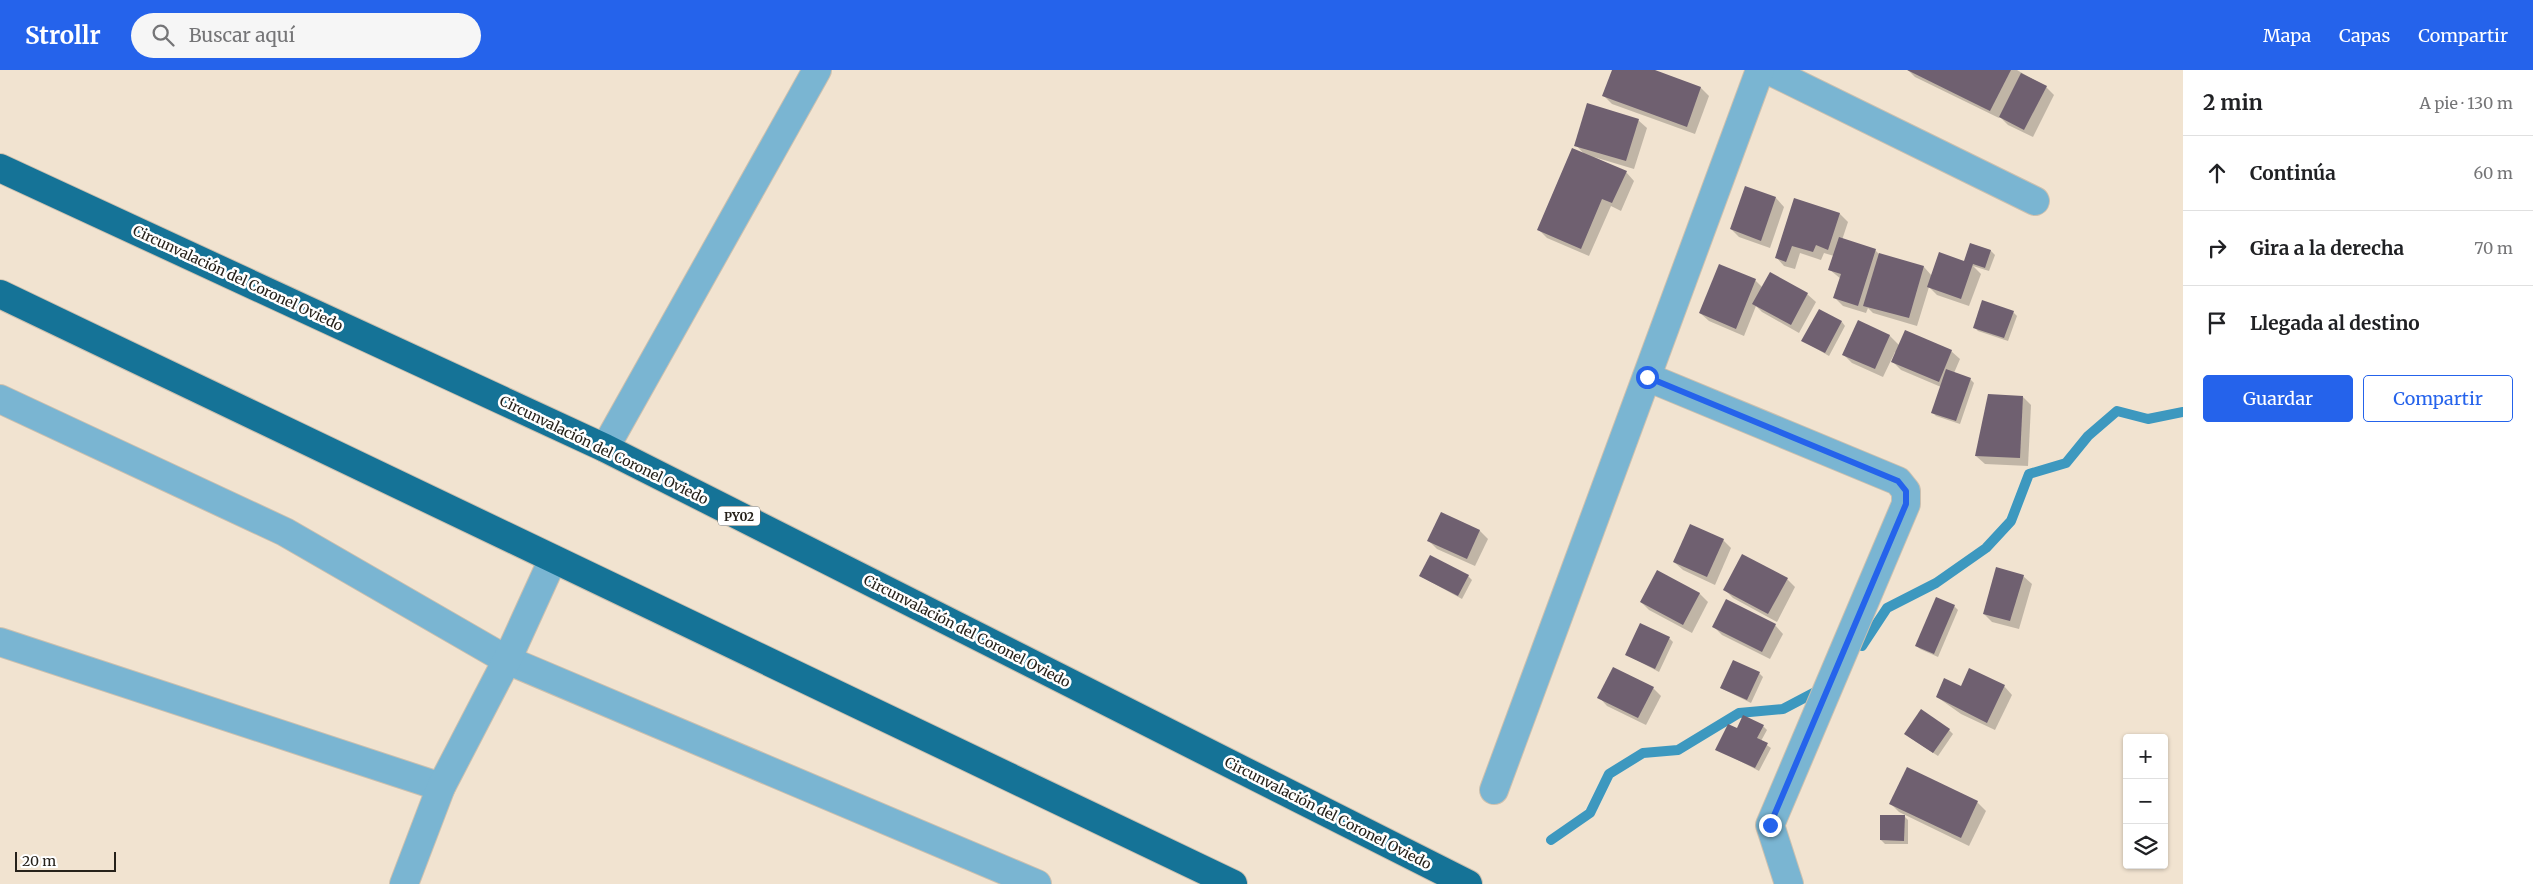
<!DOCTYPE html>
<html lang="es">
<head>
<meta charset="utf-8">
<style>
	:root { --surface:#fff; --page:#f6f6f6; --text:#202124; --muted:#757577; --line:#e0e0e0; --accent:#2563eb }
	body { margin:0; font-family:Merriweather,serif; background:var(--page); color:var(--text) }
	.controls { position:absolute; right:15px; bottom:15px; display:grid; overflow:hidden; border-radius:5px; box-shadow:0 1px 4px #0004 }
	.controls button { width:45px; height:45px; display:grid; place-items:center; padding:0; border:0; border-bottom:1px solid var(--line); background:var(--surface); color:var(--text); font:25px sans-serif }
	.scale { position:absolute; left:15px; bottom:12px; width:101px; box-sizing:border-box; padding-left:5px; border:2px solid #26211a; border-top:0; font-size:14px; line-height:18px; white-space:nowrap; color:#26211a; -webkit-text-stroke:4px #fff; paint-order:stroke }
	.stop { position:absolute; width:15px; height:15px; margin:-11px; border:4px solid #2563eb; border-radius:50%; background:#fff }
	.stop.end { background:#2563eb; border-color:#fff; box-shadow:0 1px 5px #0008 }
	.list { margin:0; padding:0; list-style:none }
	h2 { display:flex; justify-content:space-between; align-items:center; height:65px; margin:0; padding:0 20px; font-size:21px }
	h2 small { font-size:16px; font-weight:400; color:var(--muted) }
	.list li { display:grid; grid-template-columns:32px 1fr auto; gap:15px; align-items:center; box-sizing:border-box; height:75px; padding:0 20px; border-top:1px solid var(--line) }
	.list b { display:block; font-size:19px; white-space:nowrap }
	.list em { font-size:16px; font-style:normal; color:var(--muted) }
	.actions { display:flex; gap:10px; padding:15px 20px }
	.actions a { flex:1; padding:11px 0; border:1px solid var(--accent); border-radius:5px; text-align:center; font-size:18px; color:var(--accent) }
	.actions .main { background:var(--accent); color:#fff }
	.icon { flex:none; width:28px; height:28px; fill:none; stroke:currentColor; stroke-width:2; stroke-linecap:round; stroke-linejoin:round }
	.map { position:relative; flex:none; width:2183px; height:814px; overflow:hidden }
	header { display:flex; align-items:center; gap:30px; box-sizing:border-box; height:70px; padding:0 25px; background:var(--accent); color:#fff }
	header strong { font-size:24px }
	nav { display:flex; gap:28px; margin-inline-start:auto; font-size:18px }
	.search { width:350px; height:45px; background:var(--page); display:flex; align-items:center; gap:12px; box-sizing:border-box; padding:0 18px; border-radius:28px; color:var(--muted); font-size:19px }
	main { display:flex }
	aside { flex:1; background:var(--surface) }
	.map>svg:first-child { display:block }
	.shadow { fill:#0003 }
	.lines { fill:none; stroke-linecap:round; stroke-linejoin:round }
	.stream { stroke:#3d98bf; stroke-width:10 }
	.building { fill:#6f6070 }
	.minor-casing { stroke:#ccc0af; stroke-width:30 }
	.highway-casing { stroke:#ccc0af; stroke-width:30 }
	.minor { stroke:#7ab5d2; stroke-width:28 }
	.highway { stroke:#157397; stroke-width:28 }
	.route { stroke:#2563eb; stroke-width:6 }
	.labels { text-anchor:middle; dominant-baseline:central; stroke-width:5; stroke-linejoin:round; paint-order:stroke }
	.shield { fill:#fff; stroke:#67645f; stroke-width:1 }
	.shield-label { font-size:12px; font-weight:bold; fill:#26211a }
	.street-label { font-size:14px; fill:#26211a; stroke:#fff }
</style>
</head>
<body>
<header>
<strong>Strollr</strong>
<div class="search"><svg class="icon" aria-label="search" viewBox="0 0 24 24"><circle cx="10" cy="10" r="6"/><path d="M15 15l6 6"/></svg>Buscar aquí</div>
<nav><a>Mapa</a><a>Capas</a><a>Compartir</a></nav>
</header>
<main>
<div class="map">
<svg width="2183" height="814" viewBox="0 0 2183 814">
	<rect width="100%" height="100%" fill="#f1e3d0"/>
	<g class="shadow">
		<path d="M1613,0H1651L1701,18L1709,26L1695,64L1612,34L1604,26Z"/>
		<path d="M1908,0H2017L2046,17L2054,25L2033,67L2008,55L2000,47L1999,48L1915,7Z"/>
		<path d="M1638,50L1647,58L1634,99L1594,87L1626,102L1634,111L1621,141L1611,136L1589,186L1547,168L1539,160L1585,85L1576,75Z"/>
		<path d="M1776,128L1784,137L1770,178L1739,167L1731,159Z"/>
		<path d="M1794,130L1840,144L1848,152L1842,170L1875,180L1879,184L1924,197L1932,206L1969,194L1971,174L1991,181L1995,185L1989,201L1973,196L1981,204L1969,236L1937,225L1929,217L1917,256L1873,243L1868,238L1866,243L1843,236L1835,228L1841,209L1830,200L1834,186L1824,183L1821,190L1800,183L1795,199L1784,196L1776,187Z"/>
		<path d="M1755,210L1762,217L1807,224L1816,232L1799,263L1762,242L1756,236L1744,266L1709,251L1700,243Z"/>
		<path d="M2013,242L2017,246L2008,271L1978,261L1974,257Z"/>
		<path d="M1842,252L1845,256L1829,286L1803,271Z"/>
		<path d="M1859,252L1890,266L1900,276L1951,281L1960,289L1954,303L1970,309L1974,313L1960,354L1936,346L1932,342L1941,317L1901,300L1893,292L1897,283L1895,282L1883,307L1852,293L1843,284Z"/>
		<path d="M2023,327L2031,335L2028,396L1985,394L1976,386Z"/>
		<path d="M1441,444L1480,461L1488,469L1475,496L1437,479L1429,471Z"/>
		<path d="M1723,470L1731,478L1715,515L1683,500L1674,492Z"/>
		<path d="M1657,501L1700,524L1708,532L1692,563L1649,540L1641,532Z"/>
		<path d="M1420,506H1468L1472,510L1462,529Z"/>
		<path d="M2023,506L2032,514L2019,559L1992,552L1984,544Z"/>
		<path d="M1787,509L1795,517L1777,552L1733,528L1725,520Z"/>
		<path d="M1954,536L1958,540L1938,587L1920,579L1916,575Z"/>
		<path d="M1775,555L1783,564L1770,589L1722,565L1714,557Z"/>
		<path d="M1669,568L1673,572L1659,602L1627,585Z"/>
		<path d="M1759,603L1763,607L1751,633L1721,618Z"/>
		<path d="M2004,616L2012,625L1995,660L1961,644L1937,627L1961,617Z"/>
		<path d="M1653,618L1661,626L1646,655L1607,636L1599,627Z"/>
		<path d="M1763,656L1767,660L1761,671L1771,678L1759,701L1717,679L1737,660Z"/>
		<path d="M1949,660L1953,664L1938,686L1909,667Z"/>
		<path d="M1977,732L1986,741L1969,776L1899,742L1890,733Z"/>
		<path d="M1904,746L1908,750V774H1885L1881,770Z"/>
	</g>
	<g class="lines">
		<g class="stream">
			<path d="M1862,576L1887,538L1936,513L1986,478L2011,451L2029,404L2066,393L2088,366L2117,341L2148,349L2183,342"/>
			<path d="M1551,770L1590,743L1609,704L1643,683L1678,680L1739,643L1783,639L1821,619"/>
		</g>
	</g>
	<g class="building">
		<path d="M1612,0H1655L1701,17L1687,57L1602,26Z"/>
		<path d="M1907,0H2011L1990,41Z"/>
		<path d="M2021,3L2047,16L2024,60L1999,47Z"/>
		<path d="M1587,33L1639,49L1626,91L1574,76Z"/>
		<path d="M1572,78L1627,101L1612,133L1602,129L1581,179L1537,160Z"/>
		<path d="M1745,116L1776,127L1761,171L1730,159Z"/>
		<path d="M1794,128L1840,143L1828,180L1816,175L1813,182L1792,176L1786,192L1775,188Z"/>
		<path d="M1839,167L1876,179L1858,236L1833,228L1841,204L1828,200Z"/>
		<path d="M1970,173L1991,180L1985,198L1973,194L1961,229L1927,217L1939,182L1964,191Z"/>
		<path d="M1879,183L1924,196L1909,248L1863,236Z"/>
		<path d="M1719,194L1756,209L1736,259L1699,243Z"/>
		<path d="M1770,202L1808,223L1791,255L1752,234Z"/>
		<path d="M1982,230L2014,241L2004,268L1973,258Z"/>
		<path d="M1819,239L1842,251L1825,283L1801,271Z"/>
		<path d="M1858,250L1890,265L1875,299L1842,285Z"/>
		<path d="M1905,260L1952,280L1939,312L1891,292Z"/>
		<path d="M1946,299L1971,308L1956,351L1931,343Z"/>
		<path d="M1988,324L2023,326L2020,388L1975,386Z"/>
		<path d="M1441,442L1480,460L1467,489L1427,471Z"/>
		<path d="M1690,454L1724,469L1707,507L1673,492Z"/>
		<path d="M1742,484L1788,508L1768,544L1723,520Z"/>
		<path d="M1430,485L1469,505L1458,526L1419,506Z"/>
		<path d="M1996,497L2024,505L2010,551L1983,544Z"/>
		<path d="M1657,500L1700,523L1683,555L1640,532Z"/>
		<path d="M1936,527L1955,535L1934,584L1915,576Z"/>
		<path d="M1726,529L1776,554L1762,582L1712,557Z"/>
		<path d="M1640,553L1670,567L1655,599L1625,585Z"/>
		<path d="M1733,590L1760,602L1747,630L1720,618Z"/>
		<path d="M1613,597L1654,617L1638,648L1597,628Z"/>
		<path d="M1969,598L2005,615L1987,653L1936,627L1944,608L1961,616Z"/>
		<path d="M1921,639L1950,659L1933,683L1904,664Z"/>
		<path d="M1743,645L1764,655L1757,668L1768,673L1755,698L1715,680L1728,654L1737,658Z"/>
		<path d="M1907,697L1978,731L1961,768L1889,734Z"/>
		<path d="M1880,745H1905L1904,771L1880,770Z"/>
	</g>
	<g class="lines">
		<defs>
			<g id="minor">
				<path d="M1768,0L2035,131"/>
				<path d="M1647,307L1898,411L1906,421V434L1770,755L1789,814"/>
				<path d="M0,329L285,462L507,590L1037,814"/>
				<path d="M605,378L817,0"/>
				<path d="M0,572L441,717"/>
				<path d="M1494,720L1760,0"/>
				<path d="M404,814L441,717L507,590L553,489"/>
			</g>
			<g id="highway">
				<path d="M0,98L605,378L1468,814"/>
				<path d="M0,224L1233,814"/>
			</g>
		</defs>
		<use href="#minor" class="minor-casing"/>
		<use href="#highway" class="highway-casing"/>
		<use href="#minor" class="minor"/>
		<use href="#highway" class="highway"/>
	</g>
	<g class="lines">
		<path class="route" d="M1647,307L1898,411L1906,421V434L1770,755"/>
	</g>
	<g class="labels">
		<rect class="shield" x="718" y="436.5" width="42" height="19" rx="4"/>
		<g class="shield-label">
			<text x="739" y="446">PY02</text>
		</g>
		<g class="street-label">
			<text transform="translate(238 208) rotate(25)">Circunvalación del Coronel Oviedo</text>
			<text transform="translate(604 380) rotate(26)">Circunvalación del Coronel Oviedo</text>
			<text transform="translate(967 561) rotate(27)">Circunvalación del Coronel Oviedo</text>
			<text transform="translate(1328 743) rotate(27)">Circunvalación del Coronel Oviedo</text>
		</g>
	</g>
</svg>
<div class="controls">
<button>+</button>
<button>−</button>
<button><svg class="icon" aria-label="layers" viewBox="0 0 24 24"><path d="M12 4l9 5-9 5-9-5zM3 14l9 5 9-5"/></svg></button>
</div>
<div class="scale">20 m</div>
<div class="stop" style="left:1647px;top:307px"></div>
<div class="stop end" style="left:1770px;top:755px"></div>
</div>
<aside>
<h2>2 min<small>A pie · 130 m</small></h2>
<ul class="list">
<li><svg class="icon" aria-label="ahead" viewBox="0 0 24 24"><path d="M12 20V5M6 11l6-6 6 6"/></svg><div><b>Continúa</b></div><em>60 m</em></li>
<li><svg class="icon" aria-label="right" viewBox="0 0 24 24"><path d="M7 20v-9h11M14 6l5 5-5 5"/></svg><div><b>Gira a la derecha</b></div><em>70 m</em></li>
<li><svg class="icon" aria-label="arrive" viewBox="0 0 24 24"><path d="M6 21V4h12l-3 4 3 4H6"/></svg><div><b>Llegada al destino</b></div></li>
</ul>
<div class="actions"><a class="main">Guardar</a><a>Compartir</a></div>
</aside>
</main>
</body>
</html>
